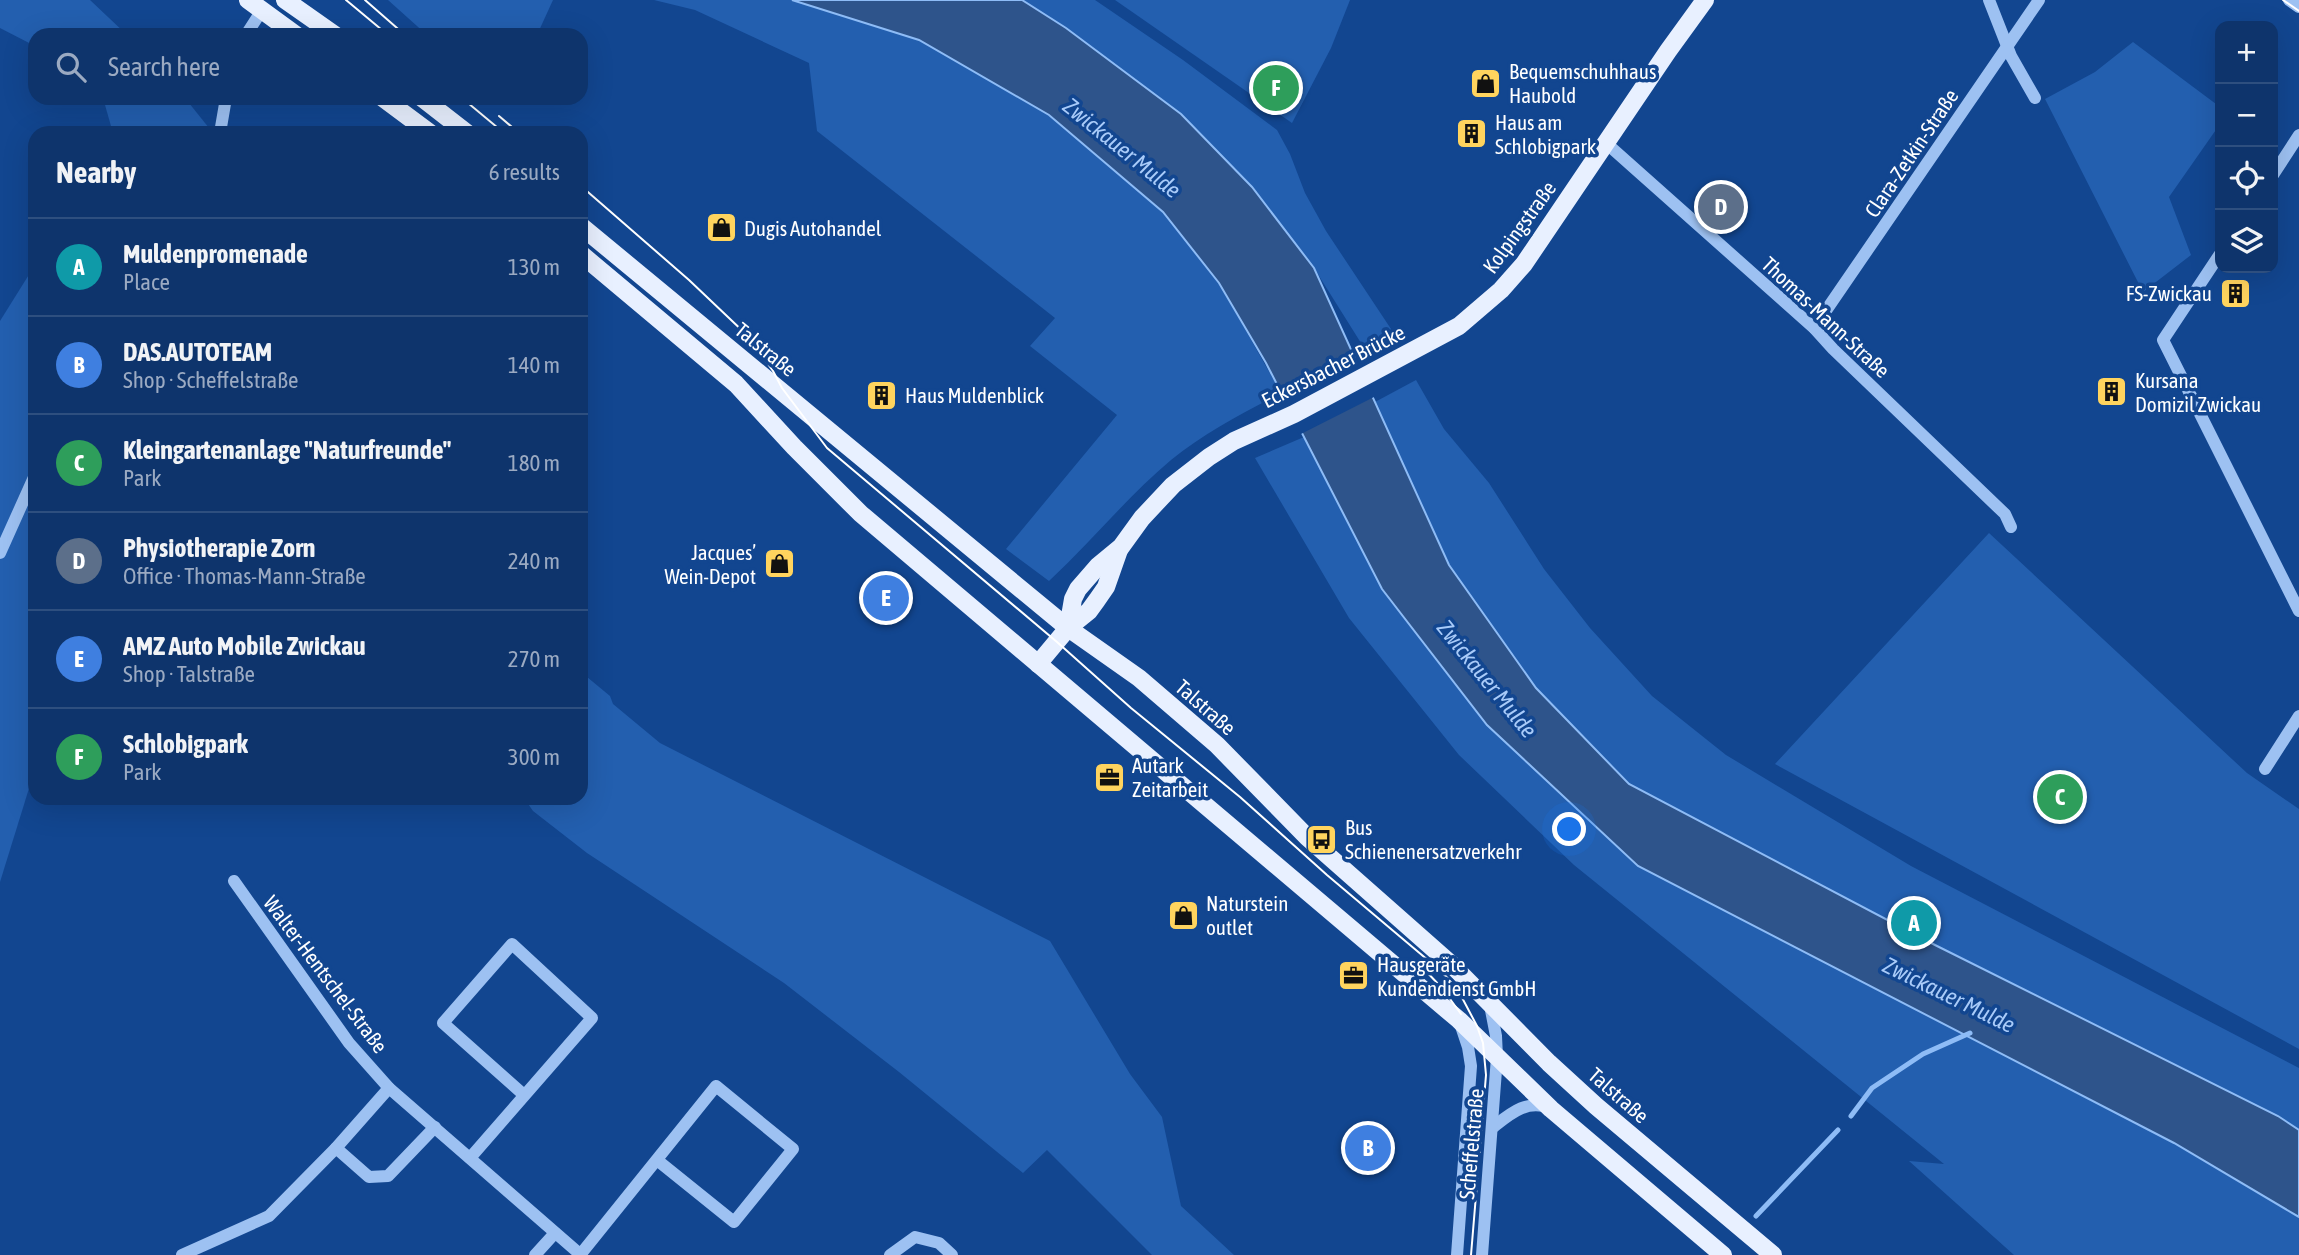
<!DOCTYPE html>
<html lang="en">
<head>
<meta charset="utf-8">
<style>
	:root { --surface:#0e346c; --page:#173c72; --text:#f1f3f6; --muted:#9baac2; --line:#2e4f7f; --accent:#8c9099 }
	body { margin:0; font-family:"Asap Condensed",sans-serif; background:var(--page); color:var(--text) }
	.controls { position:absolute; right:21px; top:21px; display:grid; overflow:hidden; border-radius:14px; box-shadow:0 7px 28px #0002 }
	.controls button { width:63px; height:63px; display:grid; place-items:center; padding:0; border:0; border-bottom:2px solid var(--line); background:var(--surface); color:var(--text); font:35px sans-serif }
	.you { position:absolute; left:1570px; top:830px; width:24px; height:24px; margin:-18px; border:5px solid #fff; border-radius:50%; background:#1a73e8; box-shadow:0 0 0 10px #1a73e833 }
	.badge { display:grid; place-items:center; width:46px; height:46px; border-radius:50%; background:var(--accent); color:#fff; font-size:23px; font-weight:700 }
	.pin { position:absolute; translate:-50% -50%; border:4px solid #fff; box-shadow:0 2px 7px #0006 }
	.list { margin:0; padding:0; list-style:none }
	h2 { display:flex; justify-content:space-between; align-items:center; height:91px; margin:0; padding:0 28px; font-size:30px }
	h2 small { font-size:23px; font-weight:400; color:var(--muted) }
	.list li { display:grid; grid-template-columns:46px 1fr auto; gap:21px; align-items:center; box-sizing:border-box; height:98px; padding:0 28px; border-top:2px solid var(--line) }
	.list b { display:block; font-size:26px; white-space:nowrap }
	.list p { margin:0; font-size:23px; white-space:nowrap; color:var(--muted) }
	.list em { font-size:23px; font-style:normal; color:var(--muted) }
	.icon { flex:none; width:38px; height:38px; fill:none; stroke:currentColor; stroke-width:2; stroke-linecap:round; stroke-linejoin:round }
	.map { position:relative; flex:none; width:2299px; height:1255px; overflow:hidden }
	.search { position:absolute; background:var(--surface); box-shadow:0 7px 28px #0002; left:28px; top:28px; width:560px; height:77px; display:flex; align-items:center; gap:18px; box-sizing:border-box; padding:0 24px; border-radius:21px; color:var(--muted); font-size:26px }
	.panel { position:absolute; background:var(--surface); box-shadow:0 7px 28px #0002; left:28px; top:126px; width:560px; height:679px; border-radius:21px }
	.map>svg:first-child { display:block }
	.green { fill:#235faf }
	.water { fill:#2e548b; stroke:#8ebcf6; stroke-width:2 }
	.pier { fill:#124690 }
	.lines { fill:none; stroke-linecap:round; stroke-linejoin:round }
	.stream { stroke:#8ebcf6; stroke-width:5 }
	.minor { stroke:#9dc1f2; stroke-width:12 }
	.major { stroke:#e8f0ff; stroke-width:18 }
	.tram { stroke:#fff; stroke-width:2 }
	.labels { text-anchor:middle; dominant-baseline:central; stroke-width:7; stroke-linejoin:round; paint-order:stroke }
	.poi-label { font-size:21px; fill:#fff; stroke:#124690; text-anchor:start }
	.street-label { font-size:21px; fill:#fff; stroke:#124690 }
	.water-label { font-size:23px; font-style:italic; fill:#a9cbf9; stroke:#124690 }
</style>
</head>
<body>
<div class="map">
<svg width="2299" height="1255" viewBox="0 0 2299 1255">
	<rect width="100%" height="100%" fill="#124690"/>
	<g class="green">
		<path d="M0,0H90L127,35H35V46L0,28Z"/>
		<path d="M388,0H553L537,35H427Z"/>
		<path d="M654,0H792L919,40L1049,115L1163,212L1219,283L1281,393C1243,413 1204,433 1171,460C1127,497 1091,542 1049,581L1006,549L1117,415L1030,346L1055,318L817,131L809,63L695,10Z"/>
		<path d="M1022,0H1095L1183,60L1277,130L1290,154L1305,193L1326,231L1395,335L1366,351L1314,268L1252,187L1181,114L1066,28Z"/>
		<path d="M1115,0H1350L1331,48L1292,123Z"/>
		<path d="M2133,42L2220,107V124L2169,197L2191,255L2143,292L2045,99L2095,72Z"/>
		<path d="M103,98H185L213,133H113Z"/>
		<path d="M35,265V769L0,882V321Z"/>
		<path d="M1416,380L1444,429L1489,483L1544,569L1590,628L1652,696L1726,755L1911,866L2299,1068V1130L2278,1116L1935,945L1629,784L1536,688L1449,565L1375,402Z"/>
		<path d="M1304,437L1382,589L1487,725L1638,866L2174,1143L2299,1217V1255H2014L1909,1161L1944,1164L1574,865L1459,755L1349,618L1255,458Z"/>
		<path d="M1989,533L2247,773L2299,809V1049L1775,764Z"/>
		<path d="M581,672L610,696L613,704L660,743L1050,941L1130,1074L1162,1117L1181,1206L1234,1255H1152L1047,1150L1023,1173L899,1072L784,983L587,853L533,811L524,798H581Z"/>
	</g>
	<path class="water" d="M792,0H1022L1066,28L1181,114L1252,187L1314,268L1449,565L1536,688L1629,784L1935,945L2278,1116L2299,1130V1217L2174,1143L1638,866L1487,725L1382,589L1266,363L1219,283L1163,212L1049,115L919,40Z"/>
	<path class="pier" d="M1358,356L1376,396L1299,435L1279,396Z"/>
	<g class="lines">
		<g class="stream">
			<path d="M1851,1116L1872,1088L1923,1054L1970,1033"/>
			<path d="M1756,1216L1838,1130"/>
		</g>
		<g class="minor">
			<path d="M1989,0L2011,56L2035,98"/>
			<path d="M2289,0L2299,7"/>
			<path d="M246,35L262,10"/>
			<path d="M220,133L226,98"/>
			<path d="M1606,143L1814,328L1833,349L2005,514L2011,527"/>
			<path d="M2273,175L2299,135"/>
			<path d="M2220,254L2163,340L2299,611"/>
			<path d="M1814,328L2039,0"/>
			<path d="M0,553L35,475"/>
			<path d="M2265,769L2299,716"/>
			<path d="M234,881L349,1043L389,1088L581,1255"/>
			<path d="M1492,1128C1510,1114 1526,1099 1550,1108"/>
			<path d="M336,1148L369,1177L388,1176L435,1127"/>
			<path d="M470,1158L592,1018L512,944L443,1023L524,1095"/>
			<path d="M182,1255L269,1216L336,1148L389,1088"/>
			<path d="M535,1255L555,1233"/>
			<path d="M580,1255L716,1086L793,1149L734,1222L657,1160"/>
			<path d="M890,1255L915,1237L939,1243L952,1255"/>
			<path d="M1457,1255L1471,1066L1468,1047L1460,1023"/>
			<path d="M1482,1255L1497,1057L1496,1036L1490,1005"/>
		</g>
		<g class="major">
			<path d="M248,0L296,35"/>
			<path d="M285,0L335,35"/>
			<path d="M383,98L430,133"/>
			<path d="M422,98L467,133"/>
			<path d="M581,226L1068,628L1139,678L1217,745L1307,837L1452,965L1549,1063L1596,1106L1773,1255"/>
			<path d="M581,254L736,384L794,447L861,514L1459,1020L1551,1109L1723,1255"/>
			<path d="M1068,628L1073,599L1078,589L1098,566L1121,547L1142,518L1173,485L1209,457L1234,441L1294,414L1459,326L1501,290L1524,264L1668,51L1705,0"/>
			<path d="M1038,664L1068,628L1089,611L1097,600L1106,587L1119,550"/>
		</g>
		<g class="tram">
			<path d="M346,0L388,35"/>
			<path d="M365,0L405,35"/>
			<path d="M2283,0L2299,11"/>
			<path d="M462,98L504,133"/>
			<path d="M499,116L519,133"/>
			<path d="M581,186L689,280L749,337L773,371L782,388L827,448L1057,642L1131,708L1240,797L1327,875L1442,972L1458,990L1477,1026L1483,1043L1486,1075L1471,1255"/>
			<path d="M1421,966L1442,988L1461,1014"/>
		</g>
	</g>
	<defs>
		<symbol id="shop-square" viewBox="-11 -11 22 22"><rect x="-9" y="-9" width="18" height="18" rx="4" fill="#ffd45e" stroke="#124690"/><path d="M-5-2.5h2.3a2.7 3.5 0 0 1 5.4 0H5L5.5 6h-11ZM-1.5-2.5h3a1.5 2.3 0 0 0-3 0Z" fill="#111"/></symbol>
		<symbol id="building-square" viewBox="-11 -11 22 22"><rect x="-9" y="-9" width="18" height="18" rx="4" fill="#ffd45e" stroke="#124690"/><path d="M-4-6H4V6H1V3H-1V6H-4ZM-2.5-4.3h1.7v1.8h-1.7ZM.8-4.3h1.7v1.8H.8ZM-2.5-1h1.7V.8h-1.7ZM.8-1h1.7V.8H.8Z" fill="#111"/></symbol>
		<symbol id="office-square" viewBox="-11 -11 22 22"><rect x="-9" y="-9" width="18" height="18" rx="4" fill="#ffd45e" stroke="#124690"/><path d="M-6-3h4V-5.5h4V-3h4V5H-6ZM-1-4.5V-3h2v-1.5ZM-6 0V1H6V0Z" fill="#111"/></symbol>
		<symbol id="bus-square" viewBox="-11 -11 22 22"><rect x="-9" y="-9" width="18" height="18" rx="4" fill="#ffd45e" stroke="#124690"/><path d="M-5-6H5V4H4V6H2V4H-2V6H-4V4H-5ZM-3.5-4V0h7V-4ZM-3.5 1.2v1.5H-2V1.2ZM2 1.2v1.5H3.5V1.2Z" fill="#111"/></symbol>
	</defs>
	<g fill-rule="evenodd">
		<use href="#shop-square" x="1468" y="66" width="35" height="35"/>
		<use href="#building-square" x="1454" y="116" width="35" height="35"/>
		<use href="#shop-square" x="704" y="210" width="35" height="35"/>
		<use href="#building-square" x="2218" y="276" width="35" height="35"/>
		<use href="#building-square" x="2094" y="374" width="35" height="35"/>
		<use href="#building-square" x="864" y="378" width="35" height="35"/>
		<use href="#shop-square" x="762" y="546" width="35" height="35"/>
		<use href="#office-square" x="1092" y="760" width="35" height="35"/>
		<use href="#bus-square" x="1304" y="822" width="35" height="35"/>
		<use href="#shop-square" x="1166" y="898" width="35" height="35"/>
		<use href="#office-square" x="1336" y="958" width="35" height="35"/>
	</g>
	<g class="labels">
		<g class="poi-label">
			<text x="1509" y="71">Bequemschuhhaus<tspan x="1509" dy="24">Haubold</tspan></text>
			<text x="1495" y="122">Haus am<tspan x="1495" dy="24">Schlobigpark</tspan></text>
			<text x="744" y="228">Dugis Autohandel</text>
			<text x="2212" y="293" text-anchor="end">FS-Zwickau</text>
			<text x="2135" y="380">Kursana<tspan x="2135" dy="24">Domizil Zwickau</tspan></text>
			<text x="905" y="395">Haus Muldenblick</text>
			<text x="756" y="552" text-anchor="end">Jacques’<tspan x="756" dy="24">Wein-Depot</tspan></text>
			<text x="1132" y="765">Autark<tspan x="1132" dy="24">Zeitarbeit</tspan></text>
			<text x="1345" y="827">Bus<tspan x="1345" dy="24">Schienenersatzverkehr</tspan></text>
			<text x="1206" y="903">Naturstein<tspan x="1206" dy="24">outlet</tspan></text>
			<text x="1377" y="964">Hausgeräte<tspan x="1377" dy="24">Kundendienst GmbH</tspan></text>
		</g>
		<g class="street-label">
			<text transform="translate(1911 153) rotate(-56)">Clara-Zetkin-Straße</text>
			<text transform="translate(1519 227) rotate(-54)">Kolpingstraße</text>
			<text transform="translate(1826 317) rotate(43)">Thomas-Mann-Straße</text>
			<text transform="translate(766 349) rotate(39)">Talstraße</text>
			<text transform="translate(1333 366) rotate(-27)">Eckersbacher Brücke</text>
			<text transform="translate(1206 707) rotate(41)">Talstraße</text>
			<text transform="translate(326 974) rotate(53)">Walter-Hentschel-Straße</text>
			<text transform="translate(1619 1095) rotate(41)">Talstraße</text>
			<text transform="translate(1471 1144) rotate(-85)">Scheffelstraße</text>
		</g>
		<g class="water-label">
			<text transform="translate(1122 148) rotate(39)">Zwickauer Mulde</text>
			<text transform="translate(1487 679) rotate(51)">Zwickauer Mulde</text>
			<text transform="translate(1949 995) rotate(26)">Zwickauer Mulde</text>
		</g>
	</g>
</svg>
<div class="controls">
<button>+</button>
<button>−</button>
<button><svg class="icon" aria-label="locate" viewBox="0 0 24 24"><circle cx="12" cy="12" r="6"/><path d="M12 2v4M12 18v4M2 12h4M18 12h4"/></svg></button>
<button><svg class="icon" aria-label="layers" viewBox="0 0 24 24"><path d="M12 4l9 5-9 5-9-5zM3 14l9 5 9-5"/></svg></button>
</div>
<div class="you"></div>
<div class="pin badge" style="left:1914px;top:923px;background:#0f9aa8">A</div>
<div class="pin badge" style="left:1368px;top:1148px;background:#3f7fe0">B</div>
<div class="pin badge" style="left:2060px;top:797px;background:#2e9e5b">C</div>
<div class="pin badge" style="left:1721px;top:207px;background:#5c6f8a">D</div>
<div class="pin badge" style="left:886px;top:598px;background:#3f7fe0">E</div>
<div class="pin badge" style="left:1276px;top:88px;background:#2e9e5b">F</div>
<div class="search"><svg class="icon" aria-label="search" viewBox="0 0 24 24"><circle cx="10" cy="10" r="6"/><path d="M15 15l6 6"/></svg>Search here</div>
<section class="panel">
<h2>Nearby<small>6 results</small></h2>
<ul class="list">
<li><span class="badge" style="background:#0f9aa8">A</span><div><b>Muldenpromenade</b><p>Place</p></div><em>130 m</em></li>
<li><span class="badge" style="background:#3f7fe0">B</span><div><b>DAS.AUTOTEAM</b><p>Shop · Scheffelstraße</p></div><em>140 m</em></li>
<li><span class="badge" style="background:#2e9e5b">C</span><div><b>Kleingartenanlage &quot;Naturfreunde&quot;</b><p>Park</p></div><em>180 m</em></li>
<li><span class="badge" style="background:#5c6f8a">D</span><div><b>Physiotherapie Zorn</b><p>Office · Thomas-Mann-Straße</p></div><em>240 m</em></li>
<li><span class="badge" style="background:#3f7fe0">E</span><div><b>AMZ Auto Mobile Zwickau</b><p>Shop · Talstraße</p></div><em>270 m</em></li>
<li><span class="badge" style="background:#2e9e5b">F</span><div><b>Schlobigpark</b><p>Park</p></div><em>300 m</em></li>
</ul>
</section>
</div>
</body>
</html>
